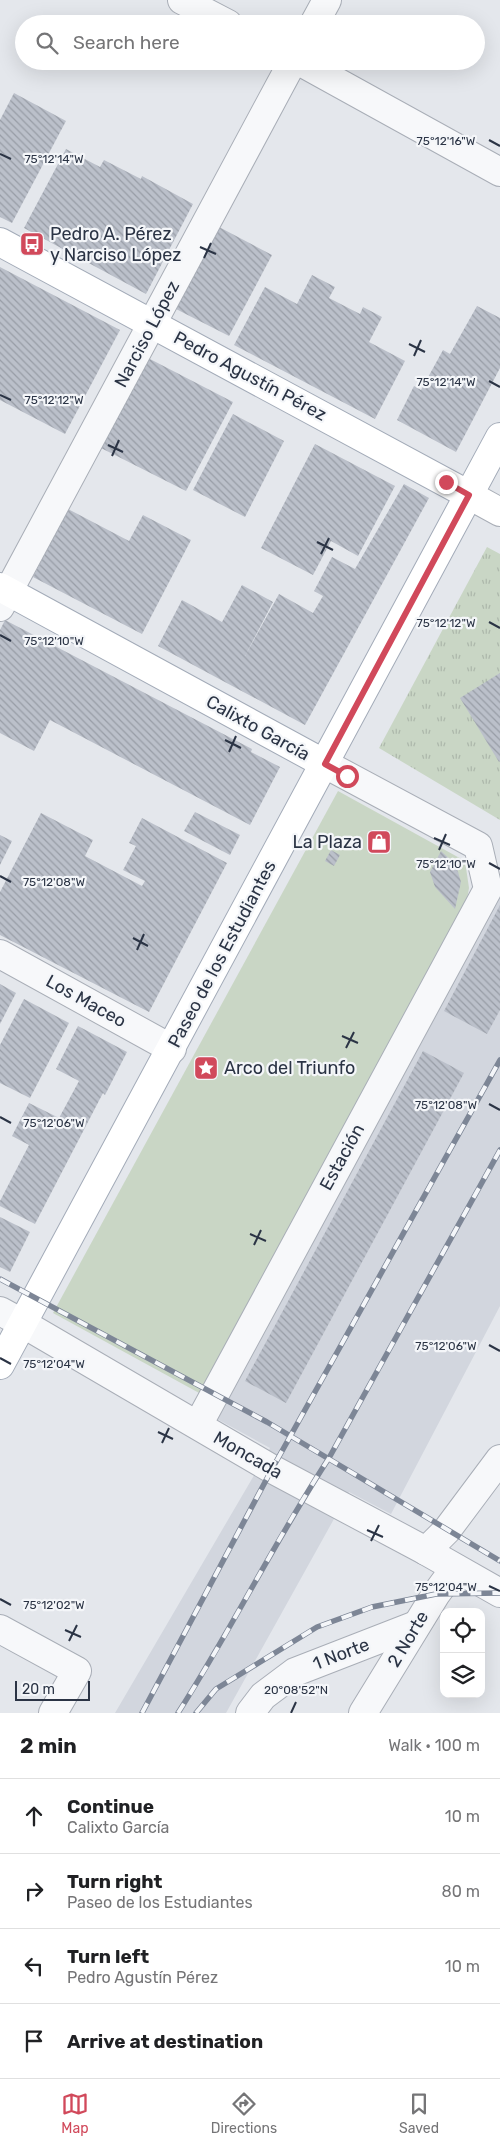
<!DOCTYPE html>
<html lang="en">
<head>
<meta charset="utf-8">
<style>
	:root { --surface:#fff; --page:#f2f2f2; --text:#202124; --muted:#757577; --line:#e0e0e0; --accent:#d1495b }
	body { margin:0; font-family:Rubik,sans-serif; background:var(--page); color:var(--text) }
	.controls { position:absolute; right:15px; bottom:15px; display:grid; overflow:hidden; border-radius:10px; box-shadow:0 5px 20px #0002 }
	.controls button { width:45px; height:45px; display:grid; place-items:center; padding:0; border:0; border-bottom:1px solid var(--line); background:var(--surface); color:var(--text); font:25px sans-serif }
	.scale { position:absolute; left:15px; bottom:12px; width:75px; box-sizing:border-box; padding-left:5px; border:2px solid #2b3445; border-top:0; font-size:14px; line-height:18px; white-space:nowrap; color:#2b3445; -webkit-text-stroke:4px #f4f6f9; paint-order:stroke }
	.stop { position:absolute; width:15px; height:15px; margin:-11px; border:4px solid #d1495b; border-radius:50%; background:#fff }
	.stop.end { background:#d1495b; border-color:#fff; box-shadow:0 1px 5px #0008 }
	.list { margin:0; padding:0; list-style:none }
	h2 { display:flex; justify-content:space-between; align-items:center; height:65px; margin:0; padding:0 20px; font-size:21px }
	h2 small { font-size:16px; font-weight:400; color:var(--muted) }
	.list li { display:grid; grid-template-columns:32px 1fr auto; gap:15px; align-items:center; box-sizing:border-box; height:75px; padding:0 20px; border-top:1px solid var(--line) }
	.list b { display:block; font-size:19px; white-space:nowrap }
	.list p { margin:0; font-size:16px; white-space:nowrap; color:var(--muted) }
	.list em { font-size:16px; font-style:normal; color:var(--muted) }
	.icon { flex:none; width:28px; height:28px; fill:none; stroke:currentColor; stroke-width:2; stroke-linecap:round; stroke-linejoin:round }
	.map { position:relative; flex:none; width:500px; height:1713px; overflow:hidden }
	.search { position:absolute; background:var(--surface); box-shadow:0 5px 20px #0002; left:15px; right:15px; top:15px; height:55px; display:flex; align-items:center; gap:12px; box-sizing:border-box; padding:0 18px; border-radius:28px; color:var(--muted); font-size:19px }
	.sheet { height:365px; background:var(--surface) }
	nav { display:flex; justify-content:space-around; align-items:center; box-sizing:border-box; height:70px; border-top:1px solid var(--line); background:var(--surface); font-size:14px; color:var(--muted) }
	nav a { display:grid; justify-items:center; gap:2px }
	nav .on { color:var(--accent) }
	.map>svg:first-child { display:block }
	.built { fill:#d2d6de }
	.grass { fill:url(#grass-tufts) }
	.park { fill:#c9d6c5 }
	.building { fill:url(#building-back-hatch) }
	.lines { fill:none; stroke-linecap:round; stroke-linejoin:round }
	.minor-casing { stroke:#a9aeb7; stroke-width:30 }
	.tertiary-casing { stroke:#a9aeb7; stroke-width:30 }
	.secondary-casing { stroke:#a9aeb7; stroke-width:30 }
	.primary-casing { stroke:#a3abb8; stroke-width:30 }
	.minor { stroke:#f7f8fa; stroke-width:28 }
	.tertiary { stroke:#f7f8fa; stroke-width:28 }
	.secondary { stroke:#fff; stroke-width:28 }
	.primary { stroke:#fff; stroke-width:28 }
	.rail-casing { stroke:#7d8696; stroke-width:5.5 }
	.rail { stroke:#f4f6f9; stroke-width:4; stroke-dasharray:11; stroke-linecap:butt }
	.route { stroke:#d1495b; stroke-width:6 }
	.ticks { fill:none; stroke:#2b3445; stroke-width:2 }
	.labels { text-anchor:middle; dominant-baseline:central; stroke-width:4.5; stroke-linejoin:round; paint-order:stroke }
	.poi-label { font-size:18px; fill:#2b3445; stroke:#f4f6f9; text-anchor:start }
	.street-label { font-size:18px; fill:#2b3445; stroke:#f4f6f9 }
	.ticks-label { font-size:12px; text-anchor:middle; fill:#2b3445; stroke:#f4f6f9; stroke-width:4.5; stroke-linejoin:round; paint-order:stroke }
</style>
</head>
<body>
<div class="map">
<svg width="500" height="1713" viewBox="0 0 500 1713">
	<defs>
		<pattern id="grass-tufts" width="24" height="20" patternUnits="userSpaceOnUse" patternTransform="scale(1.25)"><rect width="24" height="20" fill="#c9d6c5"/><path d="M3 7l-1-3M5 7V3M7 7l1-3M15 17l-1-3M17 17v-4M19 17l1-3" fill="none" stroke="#adb8ab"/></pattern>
		<pattern id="building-back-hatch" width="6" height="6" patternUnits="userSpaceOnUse" patternTransform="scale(1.25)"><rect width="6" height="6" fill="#bbc0ca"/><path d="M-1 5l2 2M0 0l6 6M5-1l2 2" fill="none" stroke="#989da6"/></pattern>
	</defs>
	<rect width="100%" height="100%" fill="#e4e7ec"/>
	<path class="built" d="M500,879V1306L391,1514L349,1492L226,1713H115L270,1448L217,1419Z"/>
	<path class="grass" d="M487,547L500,554V820L379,748Z"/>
	<path class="park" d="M338,791L465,861L469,888L465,911L201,1394L53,1313Z"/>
	<g class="building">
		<path d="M14,93L66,121L12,223L0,217V120Z"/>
		<path d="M66,149L100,167L104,160L141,179L142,176L193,204L146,294L24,228Z"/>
		<path d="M219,227L272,255L229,336L176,309Z"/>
		<path d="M0,267L120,330L65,434L0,400Z"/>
		<path d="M312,275L335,287L329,298L360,314L363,307L382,317L369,342L405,361L375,419L234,345L265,287L297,304Z"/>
		<path d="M477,306L500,318V368L456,452L397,420L414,386L421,390L443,350L450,354Z"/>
		<path d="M148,358L233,402L186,491L101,448Z"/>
		<path d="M233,414L284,441L245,517L193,490Z"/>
		<path d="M315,444L395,486L358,556L331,541L313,575L261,548Z"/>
		<path d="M404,484L429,498L305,725L158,646L182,600L222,622L242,585L273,602L245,656L279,594L313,613L323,596L314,591L332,557L355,569Z"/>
		<path d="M68,509L129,541L143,515L191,540L142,634L33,577Z"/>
		<path d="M5,620L252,749L251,752L280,767L250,825L50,720L34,751L0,733V630Z"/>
		<path d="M500,673V761L499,762L460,698Z"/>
		<path d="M195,812L240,835L230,855L184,831Z"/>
		<path d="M41,813L93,840L85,856L142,886L145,881L123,870L136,846L129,843L142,818L227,863L149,1012L0,935V892Z"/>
		<path d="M0,835L12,841L0,865Z"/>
		<path d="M331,850L340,855L334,866L325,861Z"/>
		<path d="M441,851L456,865L461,882L455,909L435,887L430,872Z"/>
		<path d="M500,905V1010L487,1034L444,1011Z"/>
		<path d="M0,984L16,993L0,1024Z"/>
		<path d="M24,999L69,1023L30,1098L0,1083V1045Z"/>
		<path d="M78,1026L127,1052L105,1095L103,1093L35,1224L0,1206V1201L29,1145L12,1136L29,1103L59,1118L79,1081L56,1069Z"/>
		<path d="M423,1051L464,1073L286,1403L245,1381Z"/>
		<path d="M0,1217L30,1232L10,1272L0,1267Z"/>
	</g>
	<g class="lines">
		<defs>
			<g id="minor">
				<path d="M314,24L327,0"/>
				<path d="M0,607L293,61"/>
				<path d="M22,1323L272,1469L426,1551L500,1593"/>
				<path d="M198,1425L488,889L478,846L325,764"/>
				<path d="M426,1551L447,1530L500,1459"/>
				<path d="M0,1629L77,1671L53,1713"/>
				<path d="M250,1713L263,1696L295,1672L416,1625"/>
				<path d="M363,1713L436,1594L455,1568"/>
			</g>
			<g id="tertiary">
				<path d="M182,0L228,24"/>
				<path d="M299,61L500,172"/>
				<path d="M0,954L172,1049"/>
				<path d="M0,1311L22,1323"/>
			</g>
			<path id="secondary" d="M469,495L500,512"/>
			<g id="primary">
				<path d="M0,242L469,495"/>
				<path d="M0,587L325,764"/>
				<path d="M0,1365L500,437"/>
			</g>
		</defs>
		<use href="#minor" class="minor-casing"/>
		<use href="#tertiary" class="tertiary-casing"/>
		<use href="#secondary" class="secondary-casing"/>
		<use href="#primary" class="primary-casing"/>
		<use href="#minor" class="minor"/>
		<use href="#tertiary" class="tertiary"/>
		<use href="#secondary" class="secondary"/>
		<use href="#primary" class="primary"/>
		<defs>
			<g id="rail">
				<path d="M0,1279L267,1422L500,1561"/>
				<path d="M142,1713L272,1469L500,1060"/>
				<path d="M178,1713C231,1630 275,1541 329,1458L500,1150"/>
				<path d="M196,1713L216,1689L317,1627L372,1607L436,1594L500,1593"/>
			</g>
		</defs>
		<use href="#rail" class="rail-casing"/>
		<use href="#rail" class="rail"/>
	</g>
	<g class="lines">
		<path class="route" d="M347,776L325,764L469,495L446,482"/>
	</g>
	<path class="ticks" d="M489,140L500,146M0,154L11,159M200,247L216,254M204,258L211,243M409,344L425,352M414,356L421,340M489,381L500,387M0,395L11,400M108,445L123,452M112,456L119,440M317,542L333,550M321,554L329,538M489,622L500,628M0,635L11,641M225,740L241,748M229,752L236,736M434,838L450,845M439,850L446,834M489,863L500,869M0,876L11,882M133,938L148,946M137,950L144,934M342,1036L358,1043M346,1048L354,1032M489,1104L500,1110M0,1117L11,1123M250,1234L266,1241M254,1245L261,1230M489,1345L500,1351M0,1358L11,1364M158,1432L173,1439M162,1443L169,1428M367,1530L383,1537M371,1541L379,1525M489,1586L500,1591M0,1599L11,1605M65,1630L81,1637M69,1641L77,1625M291,1713L296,1702"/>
	<defs>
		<symbol id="bus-square" viewBox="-11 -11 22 22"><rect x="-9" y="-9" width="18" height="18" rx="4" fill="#d1495b" stroke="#f4f6f9"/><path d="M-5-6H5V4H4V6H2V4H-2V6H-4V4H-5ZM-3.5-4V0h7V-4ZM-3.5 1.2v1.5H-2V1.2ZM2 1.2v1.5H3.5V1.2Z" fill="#fff"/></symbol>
		<symbol id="shop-square" viewBox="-11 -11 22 22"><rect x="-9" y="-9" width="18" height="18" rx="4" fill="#d1495b" stroke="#f4f6f9"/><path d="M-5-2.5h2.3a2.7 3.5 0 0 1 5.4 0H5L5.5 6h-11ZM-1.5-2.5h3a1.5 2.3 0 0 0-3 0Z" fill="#fff"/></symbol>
		<symbol id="sight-square" viewBox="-11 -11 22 22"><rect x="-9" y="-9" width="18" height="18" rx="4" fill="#d1495b" stroke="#f4f6f9"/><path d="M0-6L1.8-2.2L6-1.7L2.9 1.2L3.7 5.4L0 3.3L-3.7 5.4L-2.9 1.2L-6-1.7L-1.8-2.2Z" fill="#fff"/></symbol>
	</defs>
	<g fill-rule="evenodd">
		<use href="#bus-square" x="18" y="230" width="28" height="28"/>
		<use href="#shop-square" x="365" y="828" width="28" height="28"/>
		<use href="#sight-square" x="192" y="1054" width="28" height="28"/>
	</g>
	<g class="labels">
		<g class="poi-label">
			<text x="50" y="234">Pedro A. Pérez<tspan x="50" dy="21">y Narciso López</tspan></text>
			<text x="362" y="842" text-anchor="end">La Plaza</text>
			<text x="224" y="1068">Arco del Triunfo</text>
		</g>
		<g class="street-label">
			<text transform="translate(147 334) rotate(-62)">Narciso López</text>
			<text transform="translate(250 376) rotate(28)">Pedro Agustín Pérez</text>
			<text transform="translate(258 728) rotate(29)">Calixto García</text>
			<text transform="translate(222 954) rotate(-62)">Paseo de los Estudiantes</text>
			<text transform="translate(86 1001) rotate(29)">Los Maceo</text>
			<text transform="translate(342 1157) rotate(-61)">Estación</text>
			<text transform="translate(248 1455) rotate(30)">Moncada</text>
			<text transform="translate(408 1639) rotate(-59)">2 Norte</text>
			<text transform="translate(341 1654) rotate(-21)">1 Norte</text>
		</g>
	</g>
	<g class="ticks-label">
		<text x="446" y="145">75°12'16"W</text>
		<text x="54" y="163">75°12'14"W</text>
		<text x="446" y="386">75°12'14"W</text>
		<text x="54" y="404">75°12'12"W</text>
		<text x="446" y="627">75°12'12"W</text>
		<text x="54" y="645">75°12'10"W</text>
		<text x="446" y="868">75°12'10"W</text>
		<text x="54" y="886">75°12'08"W</text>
		<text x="446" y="1109">75°12'08"W</text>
		<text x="54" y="1127">75°12'06"W</text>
		<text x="446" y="1350">75°12'06"W</text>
		<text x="54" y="1368">75°12'04"W</text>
		<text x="446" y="1591">75°12'04"W</text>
		<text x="54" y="1609">75°12'02"W</text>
		<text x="296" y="1694">20°08'52"N</text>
	</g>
</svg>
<div class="controls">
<button><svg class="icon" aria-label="locate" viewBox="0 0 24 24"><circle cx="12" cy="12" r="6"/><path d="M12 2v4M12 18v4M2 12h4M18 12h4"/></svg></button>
<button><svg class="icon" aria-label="layers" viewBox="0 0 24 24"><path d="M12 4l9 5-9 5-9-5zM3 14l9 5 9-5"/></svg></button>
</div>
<div class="scale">20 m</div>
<div class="stop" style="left:347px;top:776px"></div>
<div class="stop end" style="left:446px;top:482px"></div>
<div class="search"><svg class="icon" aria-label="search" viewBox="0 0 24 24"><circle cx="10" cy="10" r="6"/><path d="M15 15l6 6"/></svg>Search here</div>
</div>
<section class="sheet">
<h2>2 min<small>Walk · 100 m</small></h2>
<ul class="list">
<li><svg class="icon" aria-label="ahead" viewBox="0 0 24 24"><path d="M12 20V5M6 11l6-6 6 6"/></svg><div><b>Continue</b><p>Calixto García</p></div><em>10 m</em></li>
<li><svg class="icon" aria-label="right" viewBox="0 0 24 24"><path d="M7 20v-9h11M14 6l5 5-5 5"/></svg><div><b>Turn right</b><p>Paseo de los Estudiantes</p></div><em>80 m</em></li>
<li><svg class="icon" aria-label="left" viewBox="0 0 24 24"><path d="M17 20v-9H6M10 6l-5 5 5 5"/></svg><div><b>Turn left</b><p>Pedro Agustín Pérez</p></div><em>10 m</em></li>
<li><svg class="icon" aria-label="arrive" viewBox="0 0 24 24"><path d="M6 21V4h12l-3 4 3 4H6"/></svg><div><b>Arrive at destination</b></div></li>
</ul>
</section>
<nav>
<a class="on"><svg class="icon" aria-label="map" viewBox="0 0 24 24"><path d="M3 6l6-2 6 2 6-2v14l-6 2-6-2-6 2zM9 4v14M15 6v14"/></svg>Map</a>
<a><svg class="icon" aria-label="directions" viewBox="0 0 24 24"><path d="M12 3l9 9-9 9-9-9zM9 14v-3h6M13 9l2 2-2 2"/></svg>Directions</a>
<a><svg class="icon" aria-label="saved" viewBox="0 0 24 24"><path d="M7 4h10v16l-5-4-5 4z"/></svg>Saved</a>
</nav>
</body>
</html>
